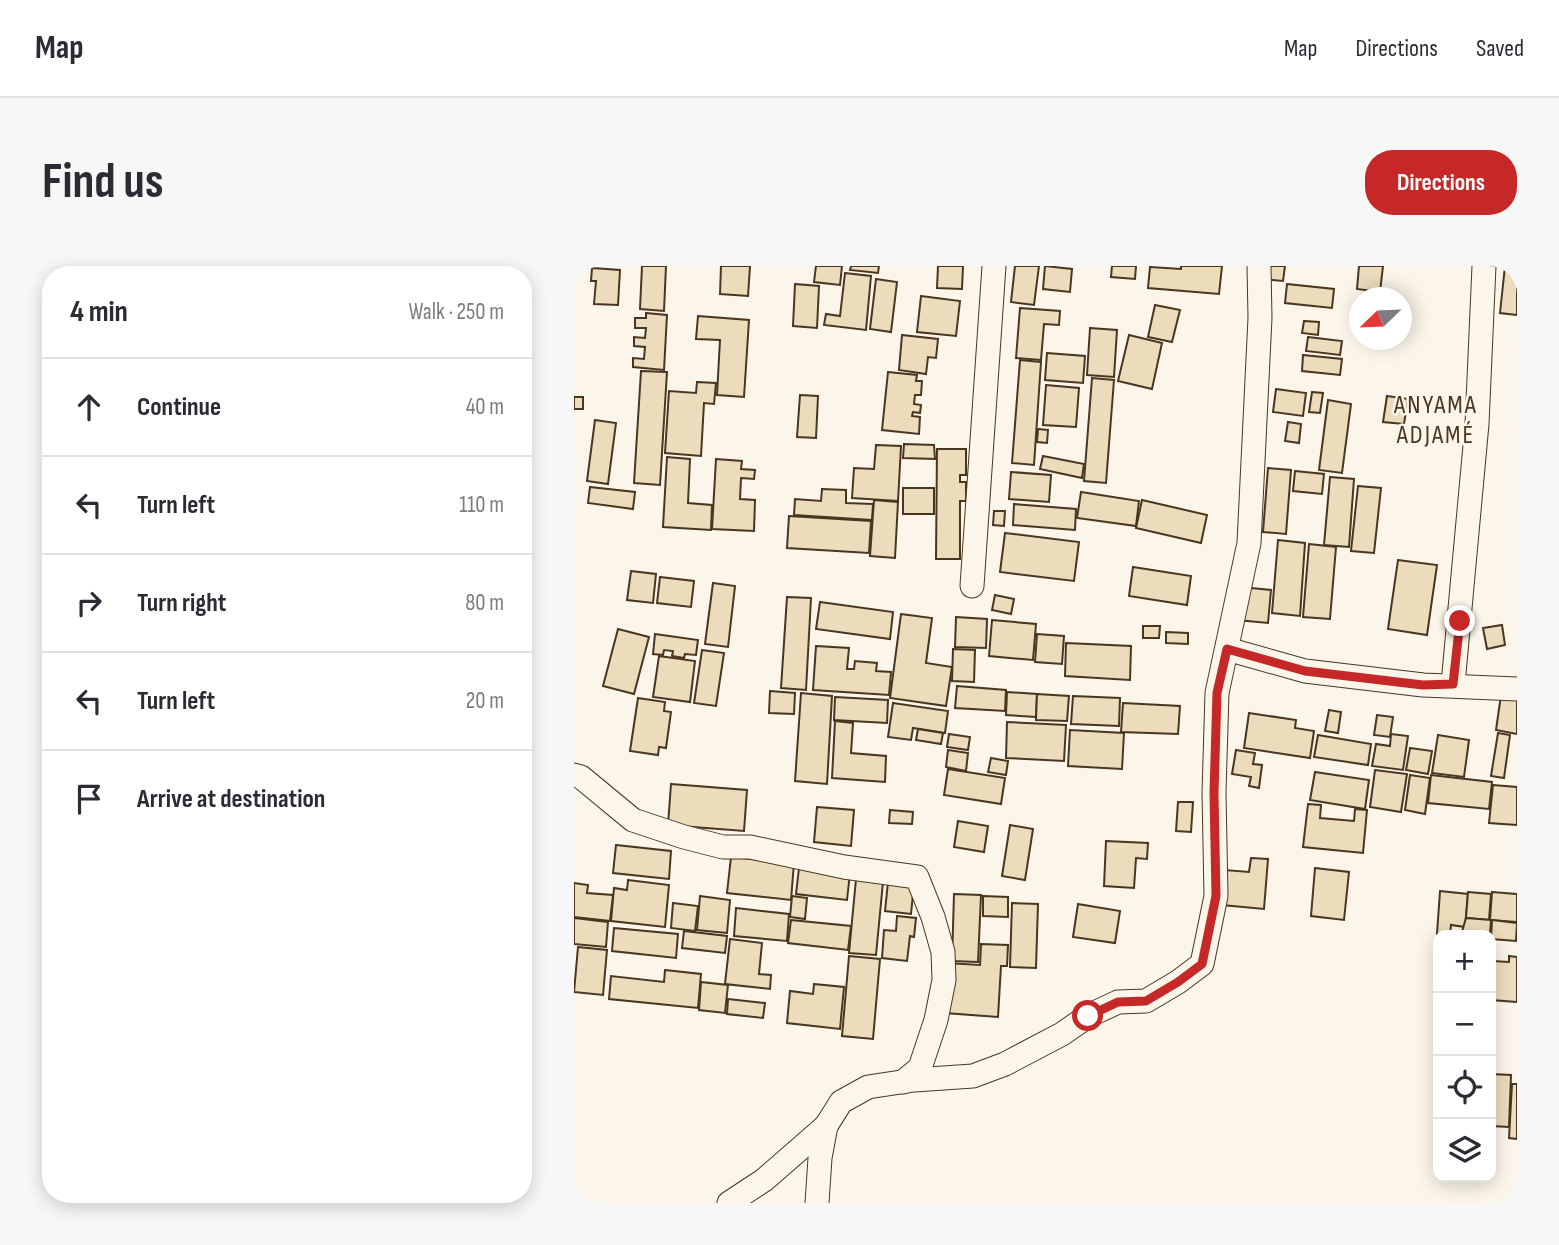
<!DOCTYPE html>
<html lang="en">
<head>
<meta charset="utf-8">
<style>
	:root { --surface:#fff; --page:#f7f7f7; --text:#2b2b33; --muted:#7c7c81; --line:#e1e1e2; --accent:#c62828 }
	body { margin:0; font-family:"Sofia Sans Condensed",sans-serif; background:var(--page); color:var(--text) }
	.controls { position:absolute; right:21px; bottom:21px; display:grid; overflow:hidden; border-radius:14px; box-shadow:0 4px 18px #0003 }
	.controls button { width:63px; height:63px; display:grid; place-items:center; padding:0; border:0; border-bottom:2px solid var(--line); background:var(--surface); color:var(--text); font:35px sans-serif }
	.compass { position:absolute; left:775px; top:21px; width:63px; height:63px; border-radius:50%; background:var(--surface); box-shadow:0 4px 18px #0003; rotate:247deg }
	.stop { position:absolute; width:21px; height:21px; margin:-16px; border:5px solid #c62828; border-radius:50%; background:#fff }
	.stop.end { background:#c62828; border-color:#fff; box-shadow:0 2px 7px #0008 }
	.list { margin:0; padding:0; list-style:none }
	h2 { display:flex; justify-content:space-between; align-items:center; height:91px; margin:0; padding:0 28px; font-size:30px }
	h2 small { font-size:23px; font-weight:400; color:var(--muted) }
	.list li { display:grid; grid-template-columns:46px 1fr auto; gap:21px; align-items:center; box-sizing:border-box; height:98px; padding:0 28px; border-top:2px solid var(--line) }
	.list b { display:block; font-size:26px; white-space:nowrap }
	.list em { font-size:23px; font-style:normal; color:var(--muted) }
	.icon { flex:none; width:38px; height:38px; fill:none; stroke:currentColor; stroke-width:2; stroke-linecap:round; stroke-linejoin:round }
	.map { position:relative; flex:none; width:943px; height:937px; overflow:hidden; border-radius:28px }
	header { display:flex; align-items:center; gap:42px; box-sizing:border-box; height:98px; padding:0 35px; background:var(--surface); border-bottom:2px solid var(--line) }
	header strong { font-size:33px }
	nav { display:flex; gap:38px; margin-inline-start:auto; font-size:24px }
	.intro { display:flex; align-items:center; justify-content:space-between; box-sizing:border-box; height:168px; padding:0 42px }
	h1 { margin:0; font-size:49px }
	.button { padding:18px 32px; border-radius:28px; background:var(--accent); color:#fff; font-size:24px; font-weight:700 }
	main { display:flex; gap:42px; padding:0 42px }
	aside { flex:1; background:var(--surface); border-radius:28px; box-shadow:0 4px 18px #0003 }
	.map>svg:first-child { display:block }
	.building { fill:#ecdcbc; stroke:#4a3520; stroke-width:2 }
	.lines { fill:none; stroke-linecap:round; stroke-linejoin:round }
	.minor-casing { stroke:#4a3520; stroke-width:25 }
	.minor { stroke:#fbf6e9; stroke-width:23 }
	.route { stroke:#c62828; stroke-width:9 }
	.labels { text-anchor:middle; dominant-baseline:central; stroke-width:5; stroke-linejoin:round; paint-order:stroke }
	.neighbourhood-label { font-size:26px; letter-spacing:2px; fill:#4a3520; stroke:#fbf6e9 }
</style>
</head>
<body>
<header>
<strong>Map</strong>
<nav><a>Map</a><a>Directions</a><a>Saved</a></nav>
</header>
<div class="intro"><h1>Find us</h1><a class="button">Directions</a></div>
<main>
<aside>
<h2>4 min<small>Walk · 250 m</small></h2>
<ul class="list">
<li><svg class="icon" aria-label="ahead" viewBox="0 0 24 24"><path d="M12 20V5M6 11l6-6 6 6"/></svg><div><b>Continue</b></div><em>40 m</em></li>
<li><svg class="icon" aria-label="left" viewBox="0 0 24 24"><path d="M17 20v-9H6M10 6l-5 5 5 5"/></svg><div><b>Turn left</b></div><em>110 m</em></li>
<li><svg class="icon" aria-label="right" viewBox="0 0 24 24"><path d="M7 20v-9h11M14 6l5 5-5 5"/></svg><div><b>Turn right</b></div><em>80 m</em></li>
<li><svg class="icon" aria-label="left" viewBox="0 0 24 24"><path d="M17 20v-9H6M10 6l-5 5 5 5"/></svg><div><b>Turn left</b></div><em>20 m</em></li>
<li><svg class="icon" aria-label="arrive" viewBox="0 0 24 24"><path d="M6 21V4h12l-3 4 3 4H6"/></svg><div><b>Arrive at destination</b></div></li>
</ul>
</aside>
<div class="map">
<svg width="943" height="937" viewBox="0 0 943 937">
	<rect width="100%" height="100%" fill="#fbf6e9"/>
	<g class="building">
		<path d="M68,0H92L90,45L66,43Z"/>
		<path d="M147,0H176L174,30L146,28Z"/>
		<path d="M242,0H268L266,19L240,16Z"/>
		<path d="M277,0H305L304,7L276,4Z"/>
		<path d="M364,0H389L388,23L363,22Z"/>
		<path d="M441,0H465L460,39L437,36Z"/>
		<path d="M471,0L498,3L496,26L469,23Z"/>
		<path d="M538,0H562L561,13L537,11Z"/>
		<path d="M607,0H648L645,28L574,22L576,1L607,3Z"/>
		<path d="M688,0H711L709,15L687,13Z"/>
		<path d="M785,0H809L806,26L783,23Z"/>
		<path d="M931,0H943V49L926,47Z"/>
		<path d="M18,2L46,4L44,39L20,38L22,15H17Z"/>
		<path d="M271,7L297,10L292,64L250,59L252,48L266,50Z"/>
		<path d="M302,13L323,16L317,66L296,63Z"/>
		<path d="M221,18L245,20L243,62L219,60Z"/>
		<path d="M713,18L760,23L758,42L711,37Z"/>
		<path d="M347,30L386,35L382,70L343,66Z"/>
		<path d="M581,39L606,44L598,76L574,71Z"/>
		<path d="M446,42L486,45L485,59L470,58L467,94L442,92Z"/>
		<path d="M72,47L93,49L90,104L59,101V92L70,93L71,81L60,80V71L71,72L72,62H61V52H72Z"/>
		<path d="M124,50L175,54L170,131L143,129L146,74L122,73Z"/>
		<path d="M730,55L745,56L744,69L728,67Z"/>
		<path d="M516,62L543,64L540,111L513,109Z"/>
		<path d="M328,69L364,73L362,92L354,91L352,108L325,104Z"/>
		<path d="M555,69L588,77L578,123L544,115Z"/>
		<path d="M734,71L768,75L766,89L732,85Z"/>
		<path d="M473,87L511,90L509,117L471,114Z"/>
		<path d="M729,89L768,93L766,109L728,105Z"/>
		<path d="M446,94L467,96L460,199L438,197Z"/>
		<path d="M67,105L93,106L86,219L60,217Z"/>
		<path d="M314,106L343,109L342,115H348L347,129H341L340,138L347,139L346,147L339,146L338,150L346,151L345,168L308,164Z"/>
		<path d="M518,112L540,114L532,217L510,215Z"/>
		<path d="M123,116L142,117L140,138L130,137L127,190L91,187L95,125L122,127Z"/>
		<path d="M472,119L505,122L502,161L469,159Z"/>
		<path d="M702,123L732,127L729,150L699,146Z"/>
		<path d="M738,126L749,127L746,147L735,146Z"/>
		<path d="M226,129L244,130L242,172L223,171Z"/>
		<path d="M813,130L834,133L830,158L809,156Z"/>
		<rect x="0" y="131" width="9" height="12"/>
		<path d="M754,134L777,138L768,207L745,204Z"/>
		<path d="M21,154L42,157L34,218L13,215Z"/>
		<path d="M714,156L727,158L725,177L711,175Z"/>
		<path d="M464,163L474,164L473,177L463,176Z"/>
		<path d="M330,178L360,179L361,193L329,192Z"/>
		<path d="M302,179L327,180L324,235L278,232L280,202L300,203Z"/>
		<path d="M363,183H392V209H386V216H392V235H386V293H362Z"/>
		<path d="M469,190L510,198L508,212L466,203Z"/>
		<path d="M93,191L116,193L114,237L138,239L137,264L89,261Z"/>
		<path d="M142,193L168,195L167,203L181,204L180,213L167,212L166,233L181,234L180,265L138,263Z"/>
		<path d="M694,202L717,204L712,268L689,266Z"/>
		<path d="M721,205L750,208L748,228L719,225Z"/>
		<path d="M437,206L477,209L475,236L435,233Z"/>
		<path d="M756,211L780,213L775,281L750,279Z"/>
		<path d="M784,220L807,222L800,287L777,285Z"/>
		<path d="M16,221L61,226L59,243L14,237Z"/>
		<rect x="329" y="222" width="31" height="26"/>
		<path d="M248,223L272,224V237L299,238L298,254L220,249L221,233L247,235Z"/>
		<path d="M507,226L565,235L562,260L503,252Z"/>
		<path d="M300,234L324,236L321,292L296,290Z"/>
		<path d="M568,234L633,249L627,277L562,262Z"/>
		<path d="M440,238L502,243L501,264L439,259Z"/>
		<path d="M420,245H431L430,260L419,259Z"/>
		<path d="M215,250L297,255L295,287L213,282Z"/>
		<path d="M431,267L505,276L500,315L426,306Z"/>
		<path d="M704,274L731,277L726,350L698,347Z"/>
		<path d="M735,278L762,281L756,353L729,351Z"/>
		<path d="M824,294L863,299L853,369L814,363Z"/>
		<path d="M559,301L617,310L613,339L555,330Z"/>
		<path d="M57,305L82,308L79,337L53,334Z"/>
		<path d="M86,311L120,315L117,341L83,337Z"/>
		<path d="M139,317L161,320L154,381L131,378Z"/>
		<path d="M667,321L697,324L694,357L663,354Z"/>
		<path d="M421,329L440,333L437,348L418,344Z"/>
		<path d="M213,331L237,332L232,424L207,422Z"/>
		<path d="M246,336L319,346L316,373L242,363Z"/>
		<path d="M327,348L358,352L352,397L378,401L372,440L316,432Z"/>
		<path d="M382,351L413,353L412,382L381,381Z"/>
		<path d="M418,354L462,358L459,394L415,390Z"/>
		<path d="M928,359L931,379L913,383L909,362Z"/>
		<path d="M569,360H586L585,372H569Z"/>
		<path d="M44,363L75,371L60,428L29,420Z"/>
		<path d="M592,366L614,367V378L592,377Z"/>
		<path d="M81,368L124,374L122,389L111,388L110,392L98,390L99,385L90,384L89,389L79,388Z"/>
		<path d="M463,368L490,370L488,398L461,396Z"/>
		<path d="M492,377L557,380L556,414L491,410Z"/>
		<path d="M242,380L275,382L273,403H280L281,395L303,397L302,405L317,406L315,429L239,424Z"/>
		<path d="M379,383L401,384L400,416L378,415Z"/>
		<path d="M128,384L150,387L142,440L120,437Z"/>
		<path d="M85,390L121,395L116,436L79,431Z"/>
		<path d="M383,420L432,424L431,445L381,442Z"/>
		<path d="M196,425L221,427L220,448L195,447Z"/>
		<path d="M433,426L463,428L462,451L432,449Z"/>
		<path d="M227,427L258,430L253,518L221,515Z"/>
		<path d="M463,428L495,430L493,455L462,454Z"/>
		<path d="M927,429L943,431V468L922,464Z"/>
		<path d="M499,430L546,432L545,460L497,458Z"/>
		<path d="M261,431L314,434L313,457L260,454Z"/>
		<path d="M64,432L91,436L90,445L97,446L92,482L85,481L84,489L56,485Z"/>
		<path d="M319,437L374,445L371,467L339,462L337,474L314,471Z"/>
		<path d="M549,437L606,440L604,468L547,466Z"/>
		<path d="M755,444L767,446L764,467L751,465Z"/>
		<path d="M675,447L722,454L721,462L740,465L736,492L670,482Z"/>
		<path d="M803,449L819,451L816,471L800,469Z"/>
		<path d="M261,455L279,457L277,487L312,490L311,516L258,512Z"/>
		<path d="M433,456L492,459L490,495L432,492Z"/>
		<path d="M344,463L369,467L367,478L342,474Z"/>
		<path d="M496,464L550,467L548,503L494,500Z"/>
		<path d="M924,467L936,469L930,512L917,510Z"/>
		<path d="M375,468L396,471L394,484L373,481Z"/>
		<path d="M817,468L834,470L829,504L798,500L802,478L816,480Z"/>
		<path d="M744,469L797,478L794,499L740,491Z"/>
		<path d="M864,469L895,474L890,511L858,507Z"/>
		<path d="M836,482L858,485L854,508L832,504Z"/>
		<path d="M374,484L394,487L392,505L372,501Z"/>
		<path d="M662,484L681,487L679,498L688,499L685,522L675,520L677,511L658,508Z"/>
		<path d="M417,492L434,495L432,509L414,506Z"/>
		<path d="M374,503L431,512L427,538L370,529Z"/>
		<path d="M801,504L833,508L827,546L796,541Z"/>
		<path d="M741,506L795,514L791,543L736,534Z"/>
		<path d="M836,509L856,512L851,548L831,544Z"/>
		<path d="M857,509L918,516L915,543L854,537Z"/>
		<path d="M97,518L173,524L170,565L94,559Z"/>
		<path d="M919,519L943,521V559L915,557Z"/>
		<path d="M604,536H619L617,566L602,565Z"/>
		<path d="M734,538L747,539L746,552L780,555L781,543L793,544L789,587L729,581Z"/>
		<path d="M243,541L280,544L277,580L240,576Z"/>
		<path d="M316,544L339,546L338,558L315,557Z"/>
		<path d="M384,555L414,560L410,586L380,581Z"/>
		<path d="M436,559L459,563L451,614L428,610Z"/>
		<path d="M532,575L574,577L573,593L562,592L560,622L530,620Z"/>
		<path d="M42,579L97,585L95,613L39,607Z"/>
		<path d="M157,591L220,597L217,634L153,627Z"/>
		<path d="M677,592L694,593L690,643L648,639L651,604L675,606Z"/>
		<path d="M225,602L276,607L273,634L222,628Z"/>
		<path d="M741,602L775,606L770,654L737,650Z"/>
		<path d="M282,613L309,616L302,689L275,687Z"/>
		<path d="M54,614L95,619L91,661L37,655L40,622L53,624Z"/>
		<path d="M314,616L340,618L337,648L311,645Z"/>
		<path d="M0,617L14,619L13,627L39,629L36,655L0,651Z"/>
		<path d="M866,625L894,628L891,661L877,659L876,669L863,668Z"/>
		<path d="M894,626L917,628L915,654L892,652Z"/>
		<path d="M918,626L943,628V656L916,654Z"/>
		<path d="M380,628L407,629L404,696L378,695Z"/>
		<path d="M126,630L156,634L153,667L123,664Z"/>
		<path d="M218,630L233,632L231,653L216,651Z"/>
		<path d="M409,630L434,631V651L409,650Z"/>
		<path d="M99,637L124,640L121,665L97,662Z"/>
		<path d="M438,637L464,638L462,702L436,701Z"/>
		<path d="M504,638L546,645L541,677L499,671Z"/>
		<path d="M162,642L215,648L213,675L160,670Z"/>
		<path d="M323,650L342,652L340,671L336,670L333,695L308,692L310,664L322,665Z"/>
		<path d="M0,652L34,656L32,681L0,678Z"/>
		<path d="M892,652L917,654L916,669H887Z"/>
		<path d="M217,654L277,660L274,684L214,677Z"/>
		<path d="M918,654L943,657L942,675L917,673Z"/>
		<path d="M40,662L104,668L102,692L38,685Z"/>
		<path d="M110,665L153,670L151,687L108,682Z"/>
		<path d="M156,673L188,677L185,708L197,709L196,723L151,718Z"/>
		<path d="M407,678L434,679L433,700H427L424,751L371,747L373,697L406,699Z"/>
		<path d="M4,681L33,684L29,729L0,726Z"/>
		<path d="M275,690L306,693L299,773L268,770Z"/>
		<path d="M935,690L943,691V736L917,734L919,695L935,696Z"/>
		<path d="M91,704L127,708L124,742L35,733L37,710L90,716Z"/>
		<path d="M127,716L154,719L151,747L125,744Z"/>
		<path d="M240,718L270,721L266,763L213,757L216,725L239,728Z"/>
		<path d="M154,733L191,737L189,752L153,748Z"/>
		<path d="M917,808L937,809L935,861L917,860Z"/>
		<path d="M938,818H943V873L935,872Z"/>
	</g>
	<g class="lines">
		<defs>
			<g id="minor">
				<path d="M398,320L420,0"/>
				<path d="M653,383L731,405L849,419L943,423"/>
				<path d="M879,418L903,158L910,0"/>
				<path d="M0,509L7,511L59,554L110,571L149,581H176L270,601L343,611L359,651L369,686L370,714L362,754L346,802L329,816"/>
				<path d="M155,937L190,914L252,860"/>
				<path d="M243,937L246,892L252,860L267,836L294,821L340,814L399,810L431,798L488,768L514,750L544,736L572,735L604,716L628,698L642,630L640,527L643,427L675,277L686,52L685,0"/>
			</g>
		</defs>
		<use href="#minor" class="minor-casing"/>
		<use href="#minor" class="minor"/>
	</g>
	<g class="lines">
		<path class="route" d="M514,750L544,736L572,735L604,716L628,698L642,630L640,527L643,427L653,383L731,405L849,419L879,418L886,355"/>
	</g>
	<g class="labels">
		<g class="neighbourhood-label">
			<text x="862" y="139">ANYAMA<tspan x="862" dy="30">ADJAMÉ</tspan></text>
		</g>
	</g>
</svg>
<div class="controls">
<button>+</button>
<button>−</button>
<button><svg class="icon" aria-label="locate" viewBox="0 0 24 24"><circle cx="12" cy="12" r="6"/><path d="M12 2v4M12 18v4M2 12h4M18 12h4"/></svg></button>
<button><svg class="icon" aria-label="layers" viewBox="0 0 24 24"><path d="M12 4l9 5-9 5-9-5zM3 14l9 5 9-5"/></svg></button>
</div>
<svg class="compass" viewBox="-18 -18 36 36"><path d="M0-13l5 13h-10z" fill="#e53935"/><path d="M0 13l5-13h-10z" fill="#7c7c81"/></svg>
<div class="stop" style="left:514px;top:750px"></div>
<div class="stop end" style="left:886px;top:355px"></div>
</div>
</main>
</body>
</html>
